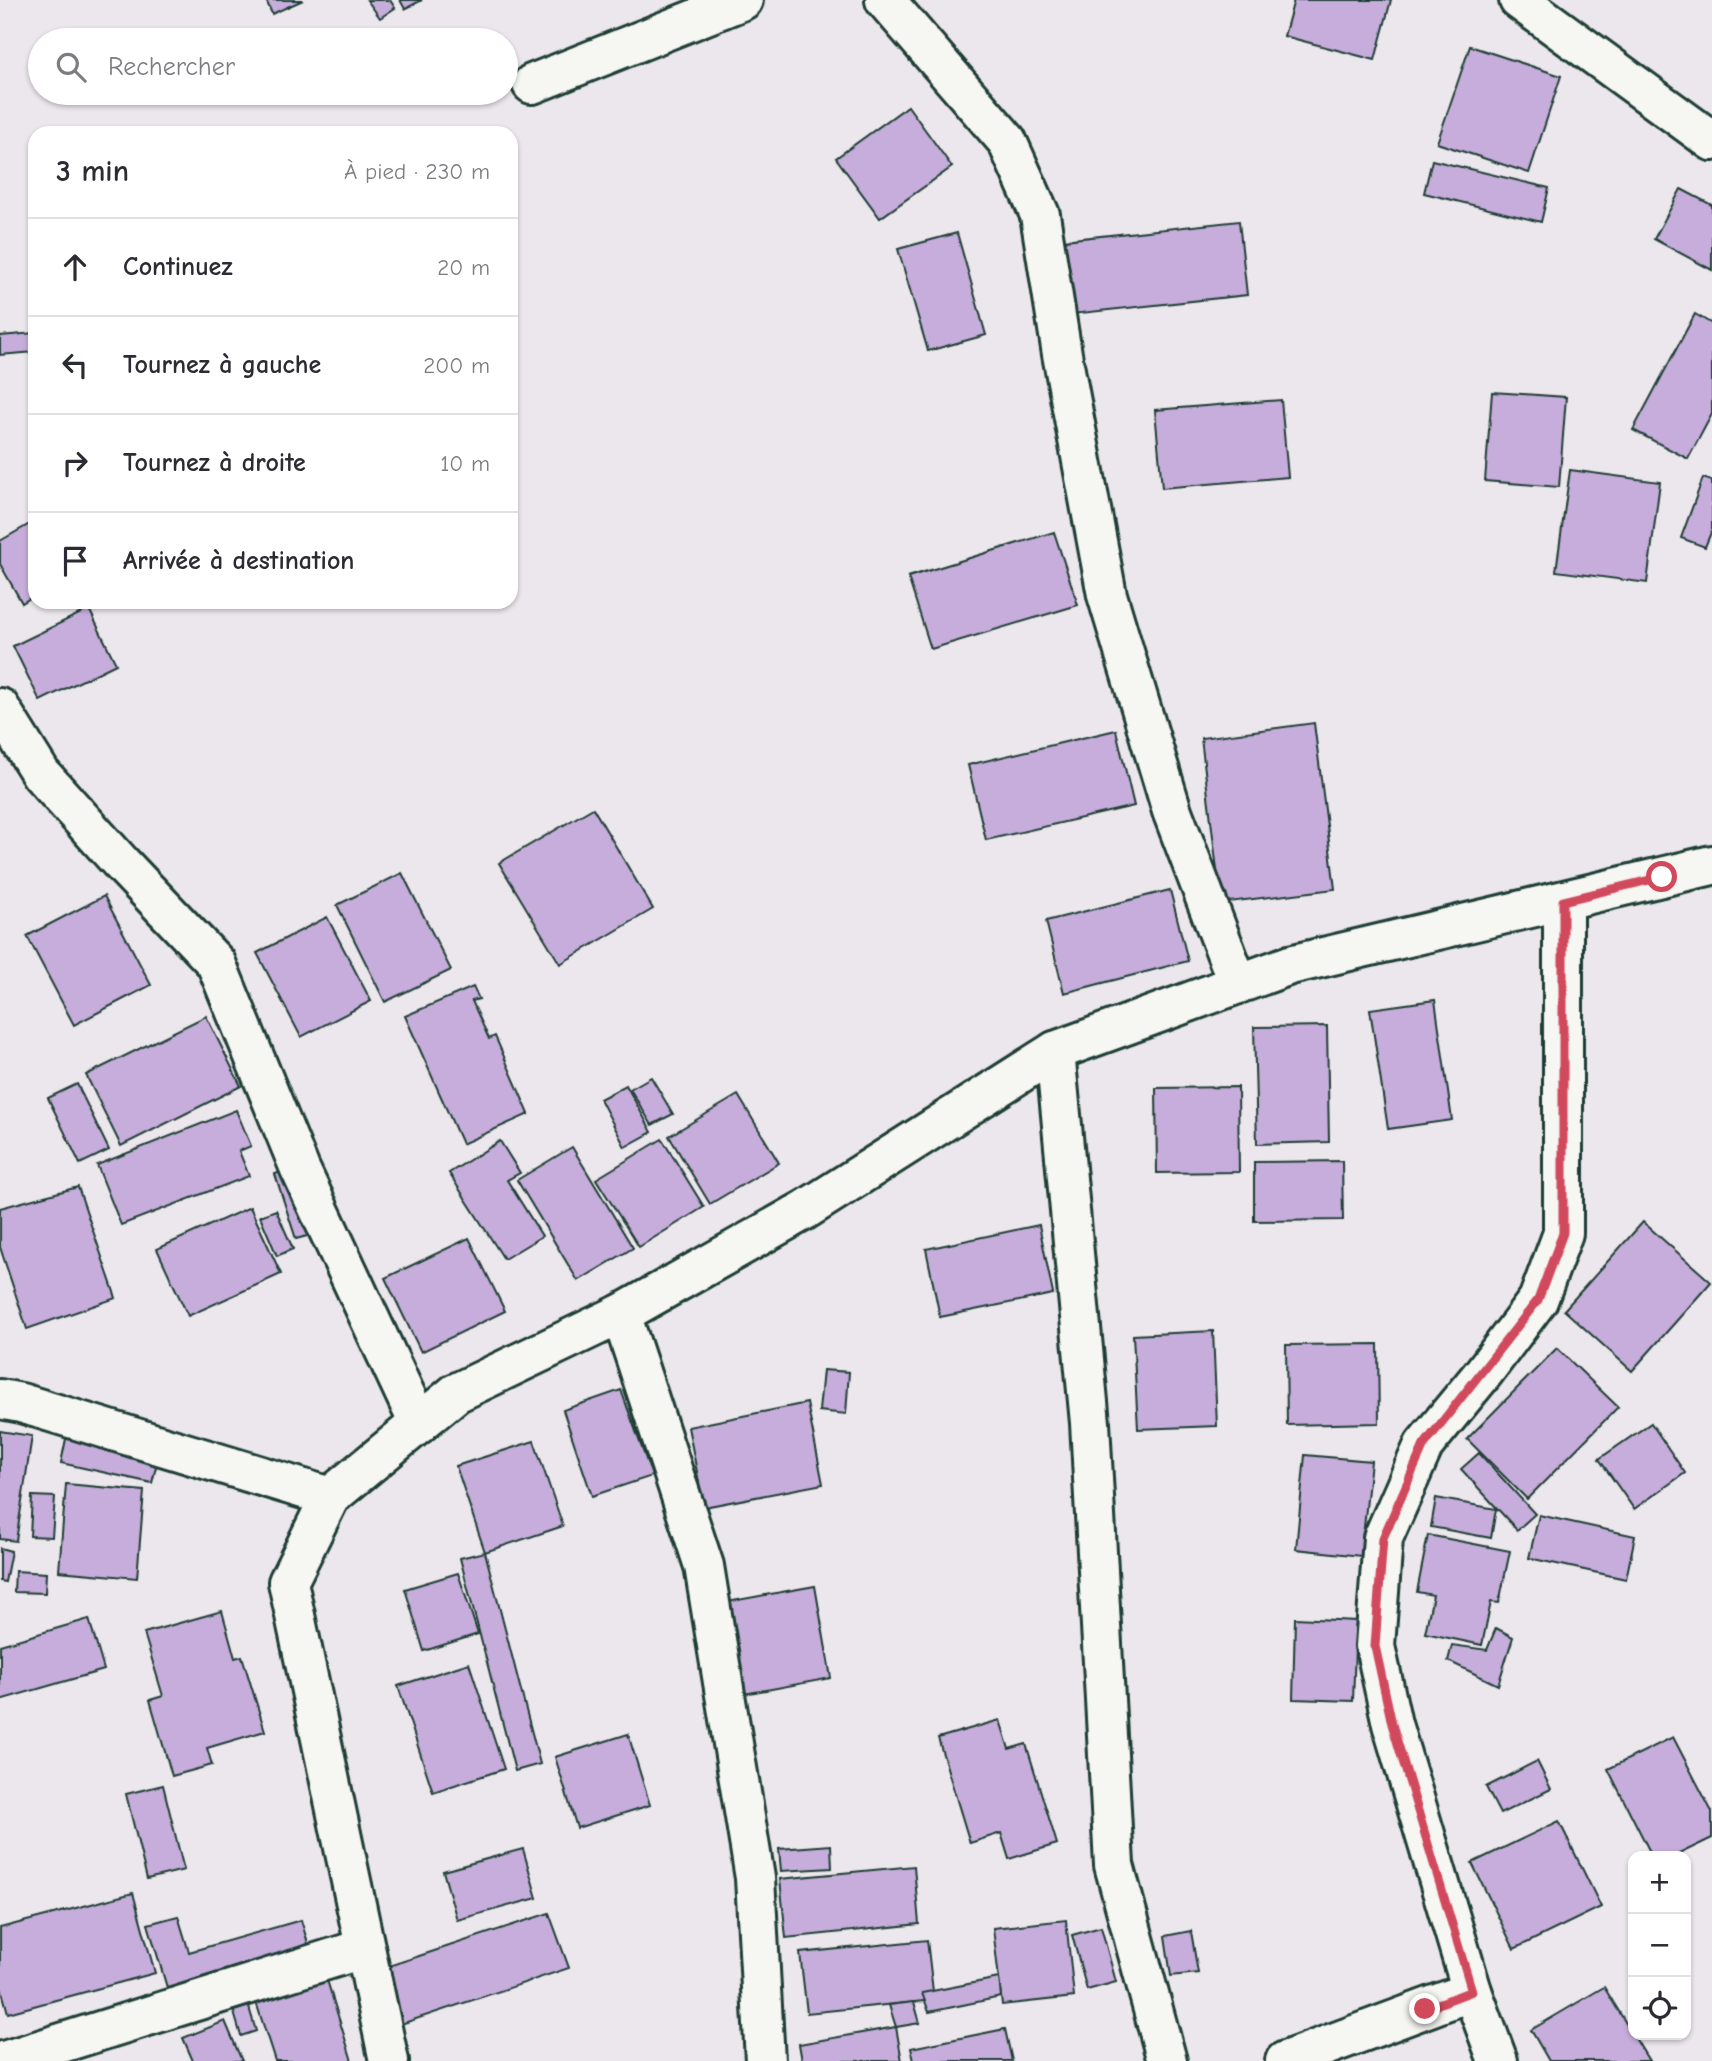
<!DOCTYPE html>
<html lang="fr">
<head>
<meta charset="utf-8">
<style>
	:root { --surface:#fff; --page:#f7f7f7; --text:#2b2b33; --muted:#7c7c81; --line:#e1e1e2 }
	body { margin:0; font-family:"Comic Neue",sans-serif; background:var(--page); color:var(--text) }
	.controls { position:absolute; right:21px; bottom:21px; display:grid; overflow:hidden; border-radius:14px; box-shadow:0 2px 5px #0004 }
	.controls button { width:63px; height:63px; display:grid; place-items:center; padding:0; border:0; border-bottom:2px solid var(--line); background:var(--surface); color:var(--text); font:35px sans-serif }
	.stop { position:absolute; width:21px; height:21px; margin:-16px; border:5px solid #d1495b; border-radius:50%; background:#fff }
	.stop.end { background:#d1495b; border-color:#fff; box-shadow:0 2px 7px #0008 }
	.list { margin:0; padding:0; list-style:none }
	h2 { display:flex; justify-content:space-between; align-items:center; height:91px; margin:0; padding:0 28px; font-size:30px }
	h2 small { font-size:23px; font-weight:400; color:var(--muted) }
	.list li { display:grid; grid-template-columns:46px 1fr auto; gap:21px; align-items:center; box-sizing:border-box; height:98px; padding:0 28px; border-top:2px solid var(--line) }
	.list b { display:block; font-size:26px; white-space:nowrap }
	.list em { font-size:23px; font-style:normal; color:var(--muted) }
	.icon { flex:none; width:38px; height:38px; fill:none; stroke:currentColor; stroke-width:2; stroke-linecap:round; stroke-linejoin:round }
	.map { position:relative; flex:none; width:1712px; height:2061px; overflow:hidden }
	.search { position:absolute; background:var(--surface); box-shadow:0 2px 5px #0004; left:28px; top:28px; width:490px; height:77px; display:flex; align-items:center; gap:18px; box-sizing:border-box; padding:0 24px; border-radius:38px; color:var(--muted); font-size:26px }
	.panel { position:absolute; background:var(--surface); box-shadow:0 2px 5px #0004; left:28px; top:126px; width:490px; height:483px; border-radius:21px }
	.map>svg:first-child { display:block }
	.building { fill:#c6addb; stroke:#1f3d34; stroke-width:2 }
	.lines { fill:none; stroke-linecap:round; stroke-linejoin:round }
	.street-casing { stroke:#1f3d34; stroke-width:44 }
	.street { stroke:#f6f6f2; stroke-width:38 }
	.route { stroke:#d1495b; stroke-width:9 }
</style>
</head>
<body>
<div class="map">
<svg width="1712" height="2061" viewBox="0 0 1712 2061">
	<rect width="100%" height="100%" fill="#ece7ed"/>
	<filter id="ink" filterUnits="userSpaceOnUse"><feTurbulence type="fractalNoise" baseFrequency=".0143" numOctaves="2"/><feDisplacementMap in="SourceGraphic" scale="14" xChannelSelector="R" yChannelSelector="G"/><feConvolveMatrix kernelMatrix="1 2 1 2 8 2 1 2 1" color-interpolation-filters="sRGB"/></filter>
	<g filter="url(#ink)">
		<g class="building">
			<path d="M266,0H303L272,14Z"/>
			<path d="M367,0H390L395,8L380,18Z"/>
			<path d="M400,0H422L405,9Z"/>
			<path d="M1294,0H1391L1375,60L1284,36Z"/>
			<path d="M1470,46L1561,76L1529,173L1437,143Z"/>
			<path d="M908,106L952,167L880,218L836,158Z"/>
			<path d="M1432,160L1549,188L1541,222L1424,193Z"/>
			<path d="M1681,189L1712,205V270L1654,239Z"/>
			<path d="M1239,221L1247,295L1072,314L1064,240Z"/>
			<path d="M957,233L986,335L928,351L898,249Z"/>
			<path d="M1695,314L1712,324V414L1688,459L1633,430Z"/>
			<path d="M35,333V352L0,355V336Z"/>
			<path d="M1492,392L1566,397L1559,487L1485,481Z"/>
			<path d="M1281,400L1288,477L1162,488L1155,410Z"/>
			<path d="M1570,470L1660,482L1647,583L1556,571Z"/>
			<path d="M1703,478L1712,481V530L1705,547L1681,538Z"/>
			<path d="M35,521V595L22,603L0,564V541Z"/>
			<path d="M1054,532L1078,605L931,649L908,577Z"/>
			<path d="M89,609L116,664L40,701L13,646Z"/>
			<path d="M1314,723L1335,889L1221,903L1201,738Z"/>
			<path d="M1116,730L1134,806L986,840L968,765Z"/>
			<path d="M593,808L653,909L560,964L499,863Z"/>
			<path d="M402,873L451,970L385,1002L337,905Z"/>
			<path d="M1170,890L1188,961L1064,993L1046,921Z"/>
			<path d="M104,896L151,985L74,1025L27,936Z"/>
			<path d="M327,917L371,1001L301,1037L257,953Z"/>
			<path d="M473,987L479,999L472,1001L489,1039L495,1036L529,1114L462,1144L405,1016Z"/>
			<path d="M1435,1000L1452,1120L1388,1129L1370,1009Z"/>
			<path d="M206,1016L241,1086L121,1146L86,1075Z"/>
			<path d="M1327,1026L1329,1142L1257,1144L1254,1027Z"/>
			<path d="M651,1077L673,1114L652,1125L630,1089Z"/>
			<path d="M77,1084L109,1150L80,1164L48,1098Z"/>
			<path d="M626,1085L652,1132L625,1147L600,1099Z"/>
			<path d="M1238,1087L1239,1172L1157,1173L1156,1088Z"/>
			<path d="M738,1095L779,1163L710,1204L669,1136Z"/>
			<path d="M236,1110L251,1146L239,1151L249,1176L121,1225L97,1165Z"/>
			<path d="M662,1139L704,1207L639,1247L596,1179Z"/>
			<path d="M500,1141L520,1173L507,1180L542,1236L504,1259L449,1173Z"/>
			<path d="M572,1147L633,1248L578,1281L517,1180Z"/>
			<path d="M1342,1161L1343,1220L1254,1221V1162Z"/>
			<path d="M289,1169L311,1235L296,1239L275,1174Z"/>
			<path d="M78,1187L116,1298L27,1329L0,1247V1208Z"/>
			<path d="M250,1207L281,1274L188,1316L157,1249Z"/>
			<path d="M276,1210L293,1249L277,1256L260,1216Z"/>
			<path d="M1643,1222L1711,1282L1632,1371L1564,1310Z"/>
			<path d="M1039,1225L1053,1294L940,1317L926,1249Z"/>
			<path d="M469,1238L505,1311L421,1352L385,1278Z"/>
			<path d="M1213,1331L1217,1426L1138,1429L1133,1335Z"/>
			<path d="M1378,1344L1379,1423L1287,1425L1286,1345Z"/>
			<path d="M1557,1348L1618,1407L1527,1499L1467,1439Z"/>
			<path d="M823,1370L849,1372L846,1414L819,1411Z"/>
			<path d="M621,1390L652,1476L592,1496L563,1410Z"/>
			<path d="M807,1403L823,1484L704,1507L688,1427Z"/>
			<path d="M1651,1423L1685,1473L1634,1509L1599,1459Z"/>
			<path d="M68,1429L160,1450L152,1483L61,1463Z"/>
			<path d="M0,1431L32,1436L16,1541L0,1539Z"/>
			<path d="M534,1441L563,1526L485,1552L456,1466Z"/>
			<path d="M1479,1453L1535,1514L1517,1530L1461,1469Z"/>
			<path d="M1305,1455L1371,1461L1361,1556L1296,1549Z"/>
			<path d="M66,1484L144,1491L137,1578L59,1571Z"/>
			<path d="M32,1496L55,1497L52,1537L30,1536Z"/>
			<path d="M1436,1498L1496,1509L1491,1538L1431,1527Z"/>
			<path d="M1539,1515L1635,1536L1626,1579L1529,1558Z"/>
			<path d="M1428,1535L1510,1551L1499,1603L1491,1602L1482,1645L1425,1633L1433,1595L1417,1592Z"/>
			<path d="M0,1548L11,1551L5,1582L0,1581Z"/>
			<path d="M485,1552L540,1764L515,1771L460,1558Z"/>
			<path d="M15,1571L46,1573L45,1593L14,1592Z"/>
			<path d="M458,1573L478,1634L424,1651L405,1589Z"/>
			<path d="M815,1586L831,1678L744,1694L727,1602Z"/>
			<path d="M222,1611L235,1658L242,1656L265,1731L207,1748L212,1765L172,1776L150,1700L163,1696L144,1633Z"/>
			<path d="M1295,1618L1356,1621L1353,1701L1293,1699Z"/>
			<path d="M89,1619L104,1670L0,1700V1645Z"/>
			<path d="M1496,1628L1513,1637L1498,1685L1448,1661L1452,1645L1487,1650Z"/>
			<path d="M469,1663L504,1769L433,1792L398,1686Z"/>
			<path d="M1000,1720L1009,1749L1026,1744L1057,1844L1009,1859L1001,1833L970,1843L938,1738Z"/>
			<path d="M628,1734L650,1805L577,1828L555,1757Z"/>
			<path d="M1673,1737L1712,1812V1838L1675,1856H1652L1608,1769Z"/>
			<path d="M1537,1761L1551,1789L1500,1814L1486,1787Z"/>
			<path d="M163,1785L184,1870L147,1879L126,1794Z"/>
			<path d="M1559,1821L1601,1907L1514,1949L1472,1863Z"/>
			<path d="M831,1845L832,1868L781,1871L779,1849Z"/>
			<path d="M523,1849L537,1898L457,1920L443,1871Z"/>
			<path d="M914,1866L919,1924L786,1938L780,1879Z"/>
			<path d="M133,1893L155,1973L8,2013L0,1984V1928Z"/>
			<path d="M549,1913L569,1968L401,2024L383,1968Z"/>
			<path d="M178,1916L189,1952L301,1920L310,1950L168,1991L148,1924Z"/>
			<path d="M1066,1920L1074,1997L1002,2005L993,1928Z"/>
			<path d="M1101,1927L1116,1982L1087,1990L1072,1935Z"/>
			<path d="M1191,1931L1198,1973L1171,1976L1165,1936Z"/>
			<path d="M927,1940L934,2000L807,2013L800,1953Z"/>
			<path d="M999,1978L1001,1997L929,2012L922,1993Z"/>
			<path d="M327,1980L352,2061H275L256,2002Z"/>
			<path d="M1604,1987L1649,2061H1549L1531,2030Z"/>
			<path d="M245,1994L256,2031L241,2036L230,1999Z"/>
			<path d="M914,2002L920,2023L896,2027L889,2005Z"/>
			<path d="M225,2021L242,2061H193L183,2038Z"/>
			<path d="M896,2027L902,2061H802L799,2044Z"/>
			<path d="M1005,2029L1012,2061H914L911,2048Z"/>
		</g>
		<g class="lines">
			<defs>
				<g id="street">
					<path d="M885,0L1007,141L1040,215L1062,354L1107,595L1172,811L1238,984"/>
					<path d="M1519,0L1712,141"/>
					<path d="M532,84L743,0"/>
					<path d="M0,708L41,774L121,863L216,963L300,1169L419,1424"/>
					<path d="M1055,1051L1090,1423L1114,1865L1167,2061"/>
					<path d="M621,1314L704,1566L755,1878L765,2061"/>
					<path d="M0,1399L21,1403L330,1497"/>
					<path d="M4,2061L365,1948"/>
					<path d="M389,2061L288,1582L330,1497L456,1393L621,1314L805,1210L1055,1051L1290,965L1712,865"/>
					<path d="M1285,2061L1472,1991"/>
					<path d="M1498,2061L1472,1991L1392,1724L1375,1646L1383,1538L1424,1445L1484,1372L1538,1300L1563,1233V901"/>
				</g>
			</defs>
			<use href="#street" class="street-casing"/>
			<use href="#street" class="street"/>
		</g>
	</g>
	<g class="lines" filter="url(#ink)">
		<path class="route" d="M1425,2009L1472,1991L1392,1724L1375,1646L1383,1538L1424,1445L1538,1300L1563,1233V901L1662,877"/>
	</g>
</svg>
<div class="controls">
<button>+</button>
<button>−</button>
<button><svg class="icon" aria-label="locate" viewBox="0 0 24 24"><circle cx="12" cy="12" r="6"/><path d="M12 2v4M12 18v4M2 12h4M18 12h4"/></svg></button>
</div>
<div class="stop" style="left:1662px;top:877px"></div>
<div class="stop end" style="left:1425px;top:2009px"></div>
<div class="search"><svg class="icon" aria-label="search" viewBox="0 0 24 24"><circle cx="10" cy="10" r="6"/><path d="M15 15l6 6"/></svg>Rechercher</div>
<section class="panel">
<h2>3 min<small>À pied · 230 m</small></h2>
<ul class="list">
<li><svg class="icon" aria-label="ahead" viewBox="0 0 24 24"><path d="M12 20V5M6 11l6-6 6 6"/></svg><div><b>Continuez</b></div><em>20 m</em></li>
<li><svg class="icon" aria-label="left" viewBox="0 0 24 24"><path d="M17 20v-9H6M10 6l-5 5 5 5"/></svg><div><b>Tournez à gauche</b></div><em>200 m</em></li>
<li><svg class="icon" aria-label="right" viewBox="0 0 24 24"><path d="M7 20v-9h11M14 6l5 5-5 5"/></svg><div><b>Tournez à droite</b></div><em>10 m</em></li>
<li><svg class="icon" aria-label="arrive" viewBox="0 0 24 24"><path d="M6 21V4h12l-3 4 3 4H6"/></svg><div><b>Arrivée à destination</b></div></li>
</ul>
</section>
</div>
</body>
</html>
